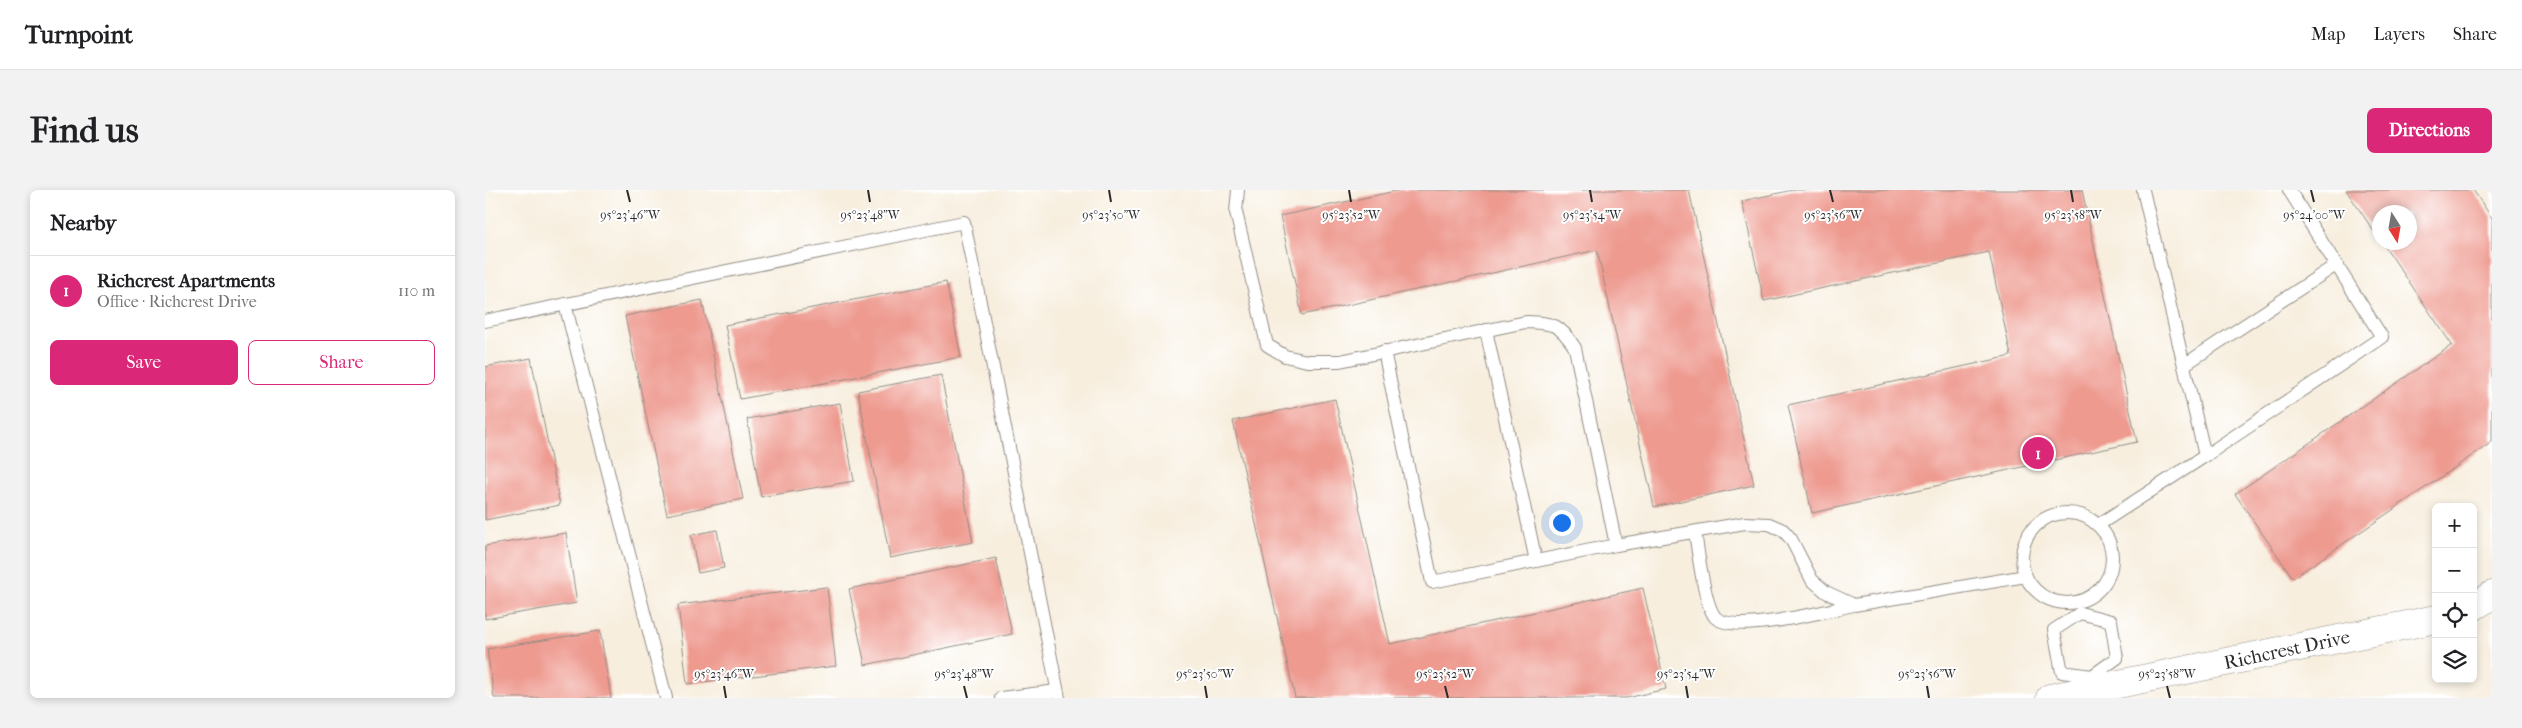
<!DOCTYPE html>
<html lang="en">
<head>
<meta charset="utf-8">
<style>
	:root { --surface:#fff; --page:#f2f2f2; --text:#202124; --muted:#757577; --line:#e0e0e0; --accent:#db2777 }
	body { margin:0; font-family:"IM FELL French Canon",serif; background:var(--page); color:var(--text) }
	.controls { position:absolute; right:15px; bottom:15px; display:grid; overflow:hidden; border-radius:8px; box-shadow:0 2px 8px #0003 }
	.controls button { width:45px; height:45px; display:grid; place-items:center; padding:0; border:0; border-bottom:1px solid var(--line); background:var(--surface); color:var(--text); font:25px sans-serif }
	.compass { position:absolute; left:1887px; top:15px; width:45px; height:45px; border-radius:50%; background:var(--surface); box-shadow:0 2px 8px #0003; rotate:169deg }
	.you { position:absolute; left:1076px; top:332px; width:18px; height:18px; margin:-12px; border:4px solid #fff; border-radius:50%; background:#1a73e8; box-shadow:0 0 0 8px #1a73e833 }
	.badge { display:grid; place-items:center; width:32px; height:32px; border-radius:50%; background:var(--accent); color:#fff; font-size:16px; font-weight:700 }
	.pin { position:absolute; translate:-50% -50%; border:2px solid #fff; box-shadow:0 1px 5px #0006 }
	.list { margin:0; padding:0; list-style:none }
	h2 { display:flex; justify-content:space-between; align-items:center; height:65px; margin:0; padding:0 20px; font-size:21px }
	h2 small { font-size:16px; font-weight:400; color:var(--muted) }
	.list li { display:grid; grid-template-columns:32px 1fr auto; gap:15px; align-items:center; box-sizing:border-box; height:70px; padding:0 20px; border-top:1px solid var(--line) }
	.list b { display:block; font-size:19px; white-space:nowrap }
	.list p { margin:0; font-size:16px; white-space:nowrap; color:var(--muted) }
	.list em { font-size:16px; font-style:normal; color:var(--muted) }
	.actions { display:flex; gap:10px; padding:15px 20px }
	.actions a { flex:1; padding:11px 0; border:1px solid var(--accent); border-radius:8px; text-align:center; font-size:18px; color:var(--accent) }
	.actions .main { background:var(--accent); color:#fff }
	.icon { flex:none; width:28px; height:28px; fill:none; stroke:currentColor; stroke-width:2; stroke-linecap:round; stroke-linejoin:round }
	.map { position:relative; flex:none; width:2007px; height:508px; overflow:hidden; border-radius:8px }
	header { display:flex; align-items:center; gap:30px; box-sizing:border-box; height:70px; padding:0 25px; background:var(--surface); border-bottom:1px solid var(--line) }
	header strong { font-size:24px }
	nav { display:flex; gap:28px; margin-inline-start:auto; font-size:18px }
	.intro { display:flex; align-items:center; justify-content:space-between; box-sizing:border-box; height:120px; padding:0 30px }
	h1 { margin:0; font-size:35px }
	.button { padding:12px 22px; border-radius:8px; background:var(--accent); color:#fff; font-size:18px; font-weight:700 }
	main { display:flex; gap:30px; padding:0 30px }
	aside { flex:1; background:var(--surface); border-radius:8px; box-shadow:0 2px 8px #0003 }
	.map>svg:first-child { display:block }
	.building { fill:#ee9a8f }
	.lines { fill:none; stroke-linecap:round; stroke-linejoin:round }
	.service-casing { stroke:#918c84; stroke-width:14 }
	.tertiary-casing { stroke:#918c84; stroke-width:29 }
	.service { stroke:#fff; stroke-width:12 }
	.tertiary { stroke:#fff; stroke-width:28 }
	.ticks { fill:none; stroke:#2b2b2b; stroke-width:2 }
	.labels { text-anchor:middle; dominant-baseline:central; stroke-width:4; stroke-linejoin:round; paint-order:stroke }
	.street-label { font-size:19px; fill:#2b2b2b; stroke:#fff }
	.ticks-label { font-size:12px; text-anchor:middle; fill:#2b2b2b; stroke:#fff; stroke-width:4; stroke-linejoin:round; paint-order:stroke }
</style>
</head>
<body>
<header>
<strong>Turnpoint</strong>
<nav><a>Map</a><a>Layers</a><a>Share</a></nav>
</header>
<div class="intro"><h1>Find us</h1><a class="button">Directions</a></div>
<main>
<aside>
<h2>Nearby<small></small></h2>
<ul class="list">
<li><span class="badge">1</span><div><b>Richcrest Apartments</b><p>Office · Richcrest Drive</p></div><em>110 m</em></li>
</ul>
<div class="actions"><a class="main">Save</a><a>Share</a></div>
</aside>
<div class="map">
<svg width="2007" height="508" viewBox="0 0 2007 508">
	<rect width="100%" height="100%" fill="#fff"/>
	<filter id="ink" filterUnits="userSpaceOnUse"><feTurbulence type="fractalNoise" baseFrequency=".02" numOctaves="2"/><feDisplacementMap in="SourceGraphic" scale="10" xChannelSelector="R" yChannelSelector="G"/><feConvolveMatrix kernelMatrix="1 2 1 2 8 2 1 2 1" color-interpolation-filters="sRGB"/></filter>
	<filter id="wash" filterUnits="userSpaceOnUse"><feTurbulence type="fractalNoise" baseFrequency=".0096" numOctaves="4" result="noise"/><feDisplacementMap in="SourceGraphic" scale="20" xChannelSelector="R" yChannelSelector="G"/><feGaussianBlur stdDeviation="1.12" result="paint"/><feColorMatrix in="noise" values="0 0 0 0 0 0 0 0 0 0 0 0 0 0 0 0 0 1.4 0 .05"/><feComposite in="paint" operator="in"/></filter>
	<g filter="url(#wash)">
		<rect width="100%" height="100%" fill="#f7eede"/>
		<g id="blocks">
			<g class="building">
				<path d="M915,0H1204L1269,295L1169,317L1112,60L817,125L795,26Z"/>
				<path d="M1308,0H1597L1652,252L1327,323L1303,215L1526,166L1504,62L1279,111L1257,11Z"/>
				<path d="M1861,0H1988L2007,28V252L1808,388L1750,304L1967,155L1897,52H1924V22H1894V49Z"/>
				<path d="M461,92L476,167L255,209L240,135Z"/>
				<path d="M217,110L258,309L182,325L140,126Z"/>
				<path d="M46,168L75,315L0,330V177Z"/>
				<path d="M456,185L488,352L405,368L373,201Z"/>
				<path d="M850,209L905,454L1158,398L1181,499L1142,508H810L748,231Z"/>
				<path d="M355,213L369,291L276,307L262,229Z"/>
				<path d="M232,340L239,378L213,383L206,345Z"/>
				<path d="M81,343L92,413L0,429V356Z"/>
				<path d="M511,368L527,444L380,475L364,399Z"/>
				<path d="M342,397L351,476L202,494L193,415Z"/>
				<path d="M115,441L126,508H9L2,459Z"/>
			</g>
		</g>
	</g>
	<g filter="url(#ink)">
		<use href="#blocks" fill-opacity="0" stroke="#918c84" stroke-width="1"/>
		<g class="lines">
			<defs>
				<g id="service">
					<path d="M753,0L751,22L782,155L800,166L822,171H855L1041,132C1069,133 1075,134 1090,158L1131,355L1260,333L1284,334L1298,340L1306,349L1327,390L1341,402L1369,415L1541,386"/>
					<path d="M80,114L181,508"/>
					<path d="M0,131L479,32L574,508"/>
					<path d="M1001,140L1051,371"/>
					<path d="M899,161L947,392L1131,355"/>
					<path d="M1699,175L1851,75"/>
					<path d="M1720,266L1897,147L1804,0"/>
					<circle cx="1582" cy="368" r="45"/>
					<path d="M1613,335L1720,266L1658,0"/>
					<path d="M1210,342C1213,361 1219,414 1230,427C1248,446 1343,420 1369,415"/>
					<path d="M1595,423L1626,431L1632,468L1607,486L1577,482L1569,440Z"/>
					<path d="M516,508L572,501"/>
				</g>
				<g id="tertiary">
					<path d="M1988,417L2007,405"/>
					<path d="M1565,508L1951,429"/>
				</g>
			</defs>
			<use href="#service" class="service-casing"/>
			<use href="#tertiary" class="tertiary-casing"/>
			<use href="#service" class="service"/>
			<use href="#tertiary" class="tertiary"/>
		</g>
	</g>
	<path class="ticks" d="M142,0L145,12M383,0L385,12M624,0L626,12M864,0L866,12M1105,0L1107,12M1345,0L1348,12M1586,0L1588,12M1826,0L1829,12M239,496L241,508M479,496L482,508M720,496L722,508M960,496L963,508M1201,496L1203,508M1442,496L1444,508M1682,496L1685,508"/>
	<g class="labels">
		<g class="street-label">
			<text transform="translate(1802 460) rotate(-12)">Richcrest Drive</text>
		</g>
	</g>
	<g class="ticks-label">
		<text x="145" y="29">95°23'46"W</text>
		<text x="385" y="29">95°23'48"W</text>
		<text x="626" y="29">95°23'50"W</text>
		<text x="866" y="29">95°23'52"W</text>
		<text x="1107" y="29">95°23'54"W</text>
		<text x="1348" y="29">95°23'56"W</text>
		<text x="1588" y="29">95°23'58"W</text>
		<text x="1829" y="29">95°24'00"W</text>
		<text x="239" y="488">95°23'46"W</text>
		<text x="479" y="488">95°23'48"W</text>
		<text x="720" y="488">95°23'50"W</text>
		<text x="960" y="488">95°23'52"W</text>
		<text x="1201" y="488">95°23'54"W</text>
		<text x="1442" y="488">95°23'56"W</text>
		<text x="1682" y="488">95°23'58"W</text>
	</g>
</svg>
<div class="controls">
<button>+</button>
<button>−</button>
<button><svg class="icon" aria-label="locate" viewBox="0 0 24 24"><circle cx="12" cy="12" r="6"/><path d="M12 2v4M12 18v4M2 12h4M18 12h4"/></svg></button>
<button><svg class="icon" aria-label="layers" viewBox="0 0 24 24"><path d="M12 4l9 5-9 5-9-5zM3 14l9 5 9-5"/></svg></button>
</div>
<svg class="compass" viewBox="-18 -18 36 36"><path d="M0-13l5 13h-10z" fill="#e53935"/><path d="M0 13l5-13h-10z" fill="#757577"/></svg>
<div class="you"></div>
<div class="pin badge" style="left:1553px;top:263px">1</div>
</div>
</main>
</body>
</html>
